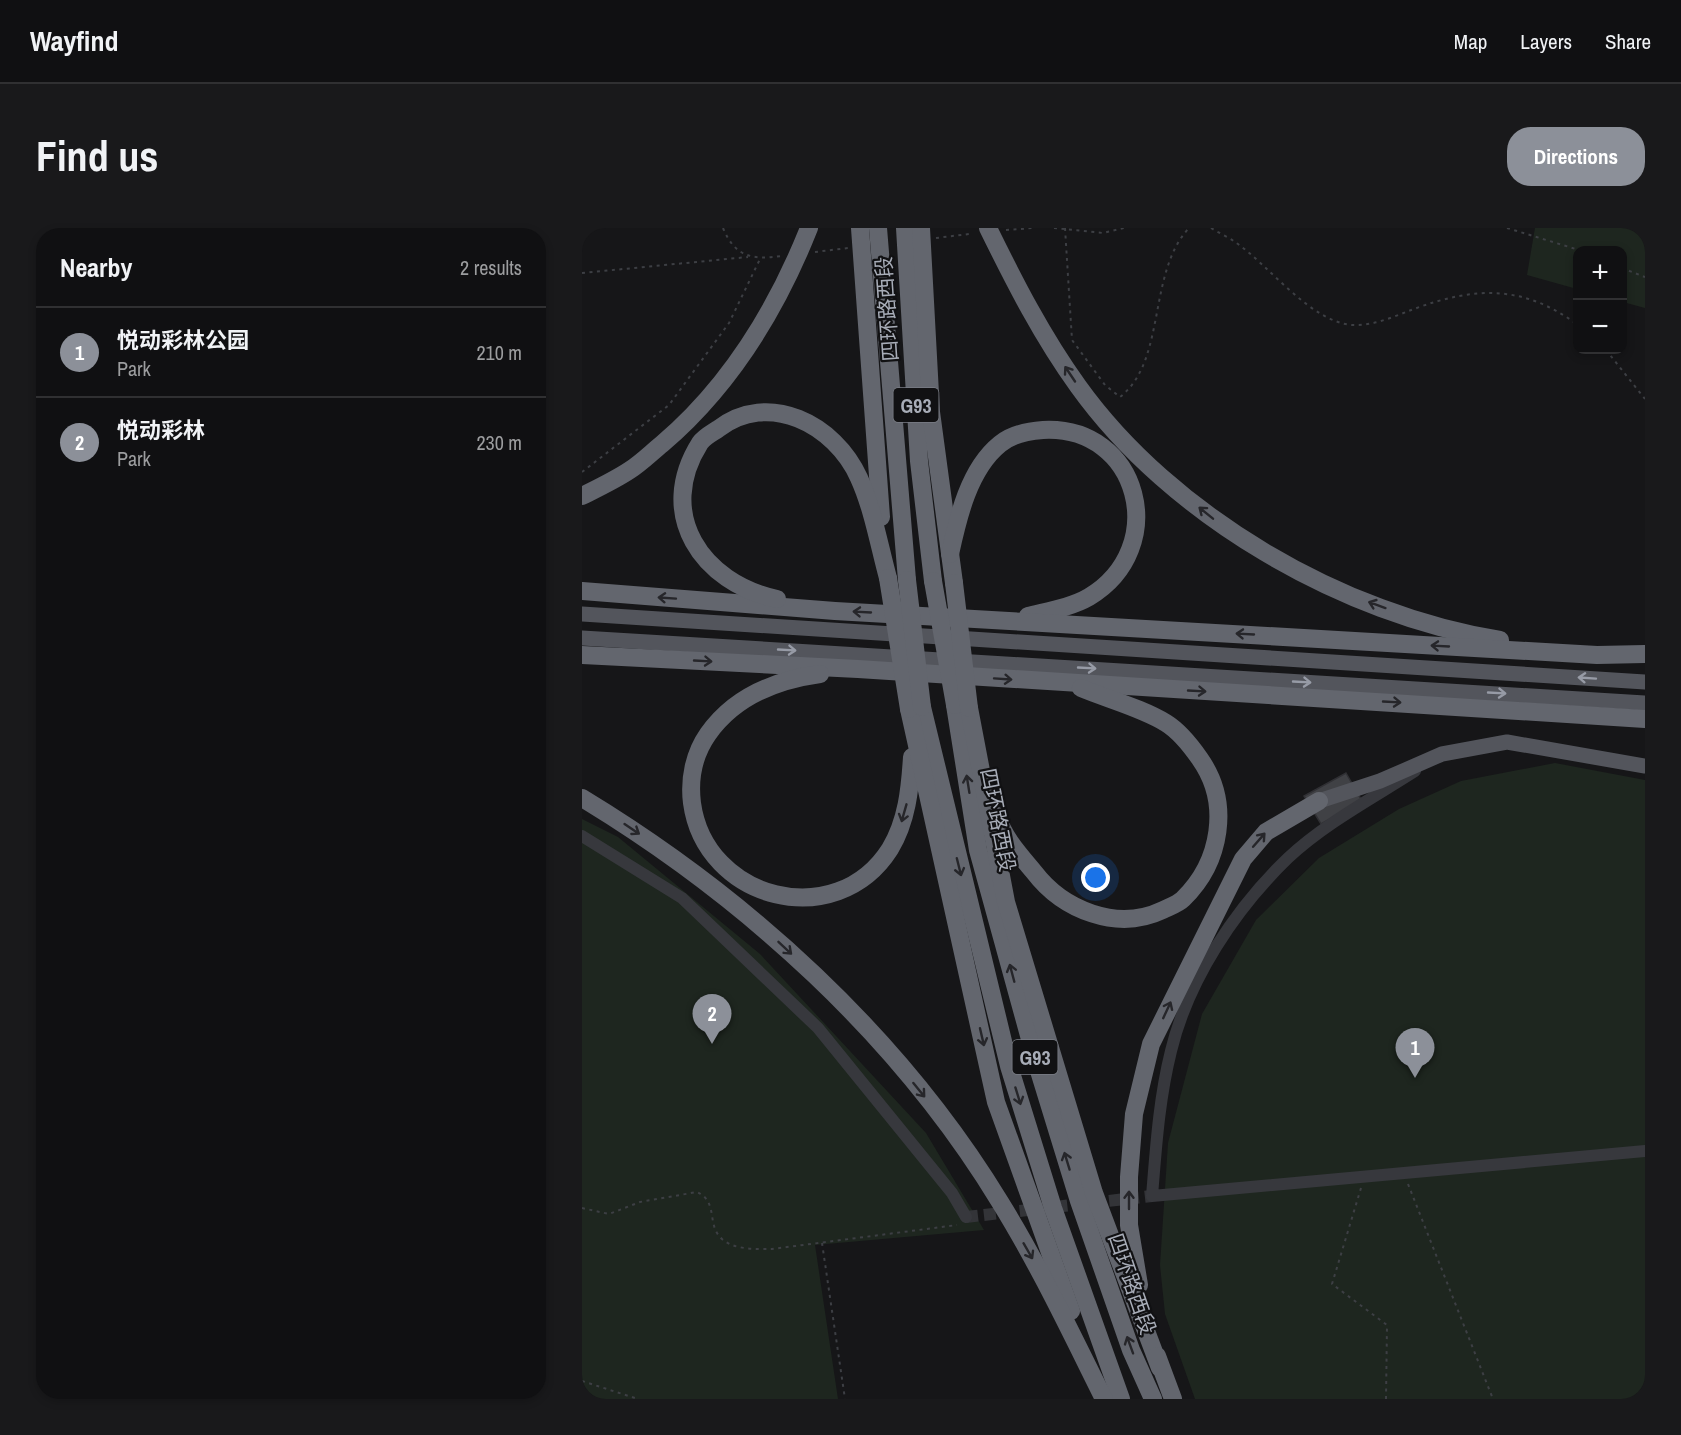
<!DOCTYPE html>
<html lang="en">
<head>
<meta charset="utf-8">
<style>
	:root { --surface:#101012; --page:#19191b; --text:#f1f3f6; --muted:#9c9d9f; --line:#303032; --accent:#8c9099 }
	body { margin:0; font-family:"Archivo Narrow","Noto Sans SC",sans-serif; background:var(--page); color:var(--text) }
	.controls { position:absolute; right:18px; top:18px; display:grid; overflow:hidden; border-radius:12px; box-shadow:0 3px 9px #0003 }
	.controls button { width:54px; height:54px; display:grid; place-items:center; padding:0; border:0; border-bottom:2px solid var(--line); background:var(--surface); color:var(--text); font:30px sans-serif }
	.you { position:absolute; left:514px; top:650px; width:21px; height:21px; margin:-15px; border:4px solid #fff; border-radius:50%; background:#1a73e8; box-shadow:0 0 0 9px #1a73e833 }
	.badge { display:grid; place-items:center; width:39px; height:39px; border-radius:50%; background:var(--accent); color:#fff; font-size:20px; font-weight:700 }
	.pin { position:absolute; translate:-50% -50px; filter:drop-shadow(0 2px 3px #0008) }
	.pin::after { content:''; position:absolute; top:32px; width:21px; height:18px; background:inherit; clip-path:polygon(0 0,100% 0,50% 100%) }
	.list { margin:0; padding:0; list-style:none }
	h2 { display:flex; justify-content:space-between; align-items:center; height:78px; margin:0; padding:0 24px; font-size:26px }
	h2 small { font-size:20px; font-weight:400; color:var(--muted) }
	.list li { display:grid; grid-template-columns:39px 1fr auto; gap:18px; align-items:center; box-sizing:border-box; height:90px; padding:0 24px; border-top:2px solid var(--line) }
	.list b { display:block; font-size:22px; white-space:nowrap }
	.list p { margin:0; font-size:20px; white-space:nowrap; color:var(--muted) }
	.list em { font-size:20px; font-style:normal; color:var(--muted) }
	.map { position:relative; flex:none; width:1063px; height:1171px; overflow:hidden; border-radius:24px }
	header { display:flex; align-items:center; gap:36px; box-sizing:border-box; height:84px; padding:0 30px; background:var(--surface); border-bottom:2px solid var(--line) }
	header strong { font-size:28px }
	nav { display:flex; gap:33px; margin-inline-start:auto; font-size:21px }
	.intro { display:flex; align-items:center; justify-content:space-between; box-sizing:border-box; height:144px; padding:0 36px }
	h1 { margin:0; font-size:42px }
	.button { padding:15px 27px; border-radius:24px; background:var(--accent); color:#fff; font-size:21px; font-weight:700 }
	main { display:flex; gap:36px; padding:0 36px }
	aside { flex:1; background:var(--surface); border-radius:24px; box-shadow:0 3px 9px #0003 }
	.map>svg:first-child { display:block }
	.green { fill:#1e261f }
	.building { fill:#404145; stroke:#303034; stroke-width:1.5 }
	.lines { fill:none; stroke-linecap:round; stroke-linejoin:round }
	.minor-tunnel { stroke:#333438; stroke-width:12; stroke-dasharray:12 6; stroke-linecap:butt }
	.path { stroke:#3d3f44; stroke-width:2; stroke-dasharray:3 4.5; stroke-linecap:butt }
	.minor { stroke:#37383d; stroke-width:12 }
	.major { stroke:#53555c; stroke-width:15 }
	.highway { stroke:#63666e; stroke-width:18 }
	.highway-bridge { stroke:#63666e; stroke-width:18 }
	.oneway { stroke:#26262a }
	.oneway2 { stroke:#979ba6 }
	.labels { text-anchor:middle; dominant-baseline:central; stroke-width:4.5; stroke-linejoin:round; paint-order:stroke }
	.shield { fill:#111113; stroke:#7b7e86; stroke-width:1.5 }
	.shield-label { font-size:20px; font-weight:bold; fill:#a8adb8 }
	.street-label { font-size:21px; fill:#a8adb8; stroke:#111113 }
</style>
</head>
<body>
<header>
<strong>Wayfind</strong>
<nav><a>Map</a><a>Layers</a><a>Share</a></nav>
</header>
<div class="intro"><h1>Find us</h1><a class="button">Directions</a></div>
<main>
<aside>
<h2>Nearby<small>2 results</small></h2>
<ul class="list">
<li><span class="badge">1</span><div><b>悦动彩林公园</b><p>Park</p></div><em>210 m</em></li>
<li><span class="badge">2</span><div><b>悦动彩林</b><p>Park</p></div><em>230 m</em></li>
</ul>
</aside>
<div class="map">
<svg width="1063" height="1171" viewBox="0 0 1063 1171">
	<rect width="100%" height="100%" fill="#161618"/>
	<g class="green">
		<path d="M953,0H1063V80L1041,74L1040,22H996L995,61L945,47Z"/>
		<path d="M973,535L1063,552V1171H613L583,1086L578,1037L586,915L620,786L674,692L737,630L817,581L879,553Z"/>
		<path d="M0,591L36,609L178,726L344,905L402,1002L233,1017L256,1171H0Z"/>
	</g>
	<path class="building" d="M764,545L780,573L739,596L722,568Z"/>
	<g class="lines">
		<path class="minor-tunnel" d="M384,989L570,968"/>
		<g class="path">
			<path d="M141,0C153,29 170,32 199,28"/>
			<path d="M472,0L521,5L542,0"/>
			<path d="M483,0L490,112L523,157L538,169C585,132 565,45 607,0"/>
			<path d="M629,0C637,5 646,9 653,14C686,36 729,95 771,97C792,98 813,88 832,81C894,58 942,57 996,97"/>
			<path d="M925,0L997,22"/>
			<path d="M424,2L451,0"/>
			<path d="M354,10L387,6"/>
			<path d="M233,24L266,20"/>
			<path d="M1040,40L1063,49"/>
			<path d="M0,45L166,29"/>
			<path d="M1024,122L1063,171"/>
			<path d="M0,244L87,177L147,95L178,31"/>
			<path d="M826,956L911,1171"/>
			<path d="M779,960L750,1056L805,1097L804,1171"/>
			<path d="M0,980L27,986L58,974L115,964C137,974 124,997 140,1011C152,1022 174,1021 190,1021L375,997"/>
			<path d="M240,1015L263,1171"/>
			<path d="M0,1153L56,1171"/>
		</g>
		<g class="minor">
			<path d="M833,543C791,570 742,596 706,630C653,681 606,752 589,823C577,871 574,919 570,968L1063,923"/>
			<path d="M0,608L100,670L236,800L370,965L384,989"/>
		</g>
		<g class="major">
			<path d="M0,386L1063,454"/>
			<path d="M0,410L1063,475"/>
			<path d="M737,573L798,553L860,526L925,514L1063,538"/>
		</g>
		<g class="highway">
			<path d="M278,0L299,289"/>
			<path d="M296,0L325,352"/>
			<path d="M323,0L337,233L351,353"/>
			<path d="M339,0L349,184L372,355"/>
			<path d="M406,0C433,55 460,108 496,158C589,288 761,387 918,412"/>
			<path d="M0,268C16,260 33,252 48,242C59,235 69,225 80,216C148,158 194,83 227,0"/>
			<path d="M368,326C376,289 387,241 418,216C430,206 446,203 461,202C558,197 589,320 507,369C490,379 466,383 446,388"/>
			<path d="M0,363L253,383L1015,427L1063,426"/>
			<path d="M195,371C120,355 73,286 118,215C122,209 130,205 136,201C186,162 253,196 277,250C291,281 297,317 306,350"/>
			<path d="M0,427L276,441L1063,491"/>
			<path d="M238,446C194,452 152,469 126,506C112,526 107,551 110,575C123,672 254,706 308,621C325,593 328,561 330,529"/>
			<path d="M373,477L396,622L454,833L497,973L549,1122L571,1171"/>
			<path d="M340,479L427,838L471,980L539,1171"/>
			<path d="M387,480L424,674L512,965L578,1140"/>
			<path d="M327,481L414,874L489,1083"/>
			<path d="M0,570C165,670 317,808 418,974C457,1037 489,1105 522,1171"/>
			<path d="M415,588C422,610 437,626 452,644C481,682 535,704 581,682C587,679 596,676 601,671C639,634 649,575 618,531C609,518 597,503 584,495C560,480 525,471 499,460"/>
			<path d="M557,1057L547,997V949L552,886L569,816L661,631L684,604L737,573"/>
			<path d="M575,1128L591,1171"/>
		</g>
		<g class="highway-bridge">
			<path d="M306,350L327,481"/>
			<path d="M325,352L340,479"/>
			<path d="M351,353L373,477"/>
			<path d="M372,355L387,480"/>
		</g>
	</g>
	<defs><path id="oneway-shaft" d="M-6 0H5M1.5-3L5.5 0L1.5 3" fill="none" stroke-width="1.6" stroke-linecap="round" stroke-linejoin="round" transform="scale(1.5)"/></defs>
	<g class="oneway">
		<use href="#oneway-shaft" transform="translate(488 146) rotate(-124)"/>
		<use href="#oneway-shaft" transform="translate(624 285) rotate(-141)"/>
		<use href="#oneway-shaft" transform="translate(85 370) rotate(-176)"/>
		<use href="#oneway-shaft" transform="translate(795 377) rotate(-160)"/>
		<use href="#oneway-shaft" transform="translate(280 384) rotate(-177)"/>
		<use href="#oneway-shaft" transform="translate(663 406) rotate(-177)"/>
		<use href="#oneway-shaft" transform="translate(858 418) rotate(-177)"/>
		<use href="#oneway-shaft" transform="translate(121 433) rotate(3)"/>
		<use href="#oneway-shaft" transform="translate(421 451) rotate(4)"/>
		<use href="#oneway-shaft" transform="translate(615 463) rotate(3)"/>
		<use href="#oneway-shaft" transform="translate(810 474) rotate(3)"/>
		<use href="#oneway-shaft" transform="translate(386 556) rotate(-99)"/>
		<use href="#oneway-shaft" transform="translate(322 585) rotate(106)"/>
		<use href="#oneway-shaft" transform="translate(50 601) rotate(34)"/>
		<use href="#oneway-shaft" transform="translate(677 612) rotate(-49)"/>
		<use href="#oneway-shaft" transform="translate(377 639) rotate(76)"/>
		<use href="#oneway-shaft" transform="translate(203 720) rotate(43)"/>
		<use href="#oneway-shaft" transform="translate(430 745) rotate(-105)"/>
		<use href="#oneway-shaft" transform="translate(585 782) rotate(-65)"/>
		<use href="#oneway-shaft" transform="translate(400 809) rotate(77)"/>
		<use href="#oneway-shaft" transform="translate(337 862) rotate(51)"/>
		<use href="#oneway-shaft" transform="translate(436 868) rotate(73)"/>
		<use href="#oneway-shaft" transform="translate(485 933) rotate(-107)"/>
		<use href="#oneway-shaft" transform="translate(547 972) rotate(-90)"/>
		<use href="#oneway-shaft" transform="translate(446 1023) rotate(60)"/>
		<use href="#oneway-shaft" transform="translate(548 1117) rotate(-110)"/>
	</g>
	<g class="oneway2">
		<use href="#oneway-shaft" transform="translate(205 422) rotate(3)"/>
		<use href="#oneway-shaft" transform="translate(505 440) rotate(3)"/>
		<use href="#oneway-shaft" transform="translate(1005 450) rotate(-176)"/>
		<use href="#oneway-shaft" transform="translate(720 454) rotate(3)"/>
		<use href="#oneway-shaft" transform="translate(915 465) rotate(3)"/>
	</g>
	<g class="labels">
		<g class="shield">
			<rect x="311.5" y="160" width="45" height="34" rx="4.5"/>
			<rect x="430.5" y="812" width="45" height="34" rx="4.5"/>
		</g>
		<g class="shield-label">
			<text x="334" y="177">G93</text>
			<text x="453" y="829">G93</text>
		</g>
		<g class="street-label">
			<text transform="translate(305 81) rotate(-94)">四环路西段</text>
			<text transform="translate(416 592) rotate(79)">四环路西段</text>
			<text transform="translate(550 1056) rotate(71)">四环路西段</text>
		</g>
	</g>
</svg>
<div class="controls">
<button>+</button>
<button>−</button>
</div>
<div class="you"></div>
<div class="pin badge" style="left:833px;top:850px">1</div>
<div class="pin badge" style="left:130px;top:816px">2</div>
</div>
</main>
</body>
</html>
